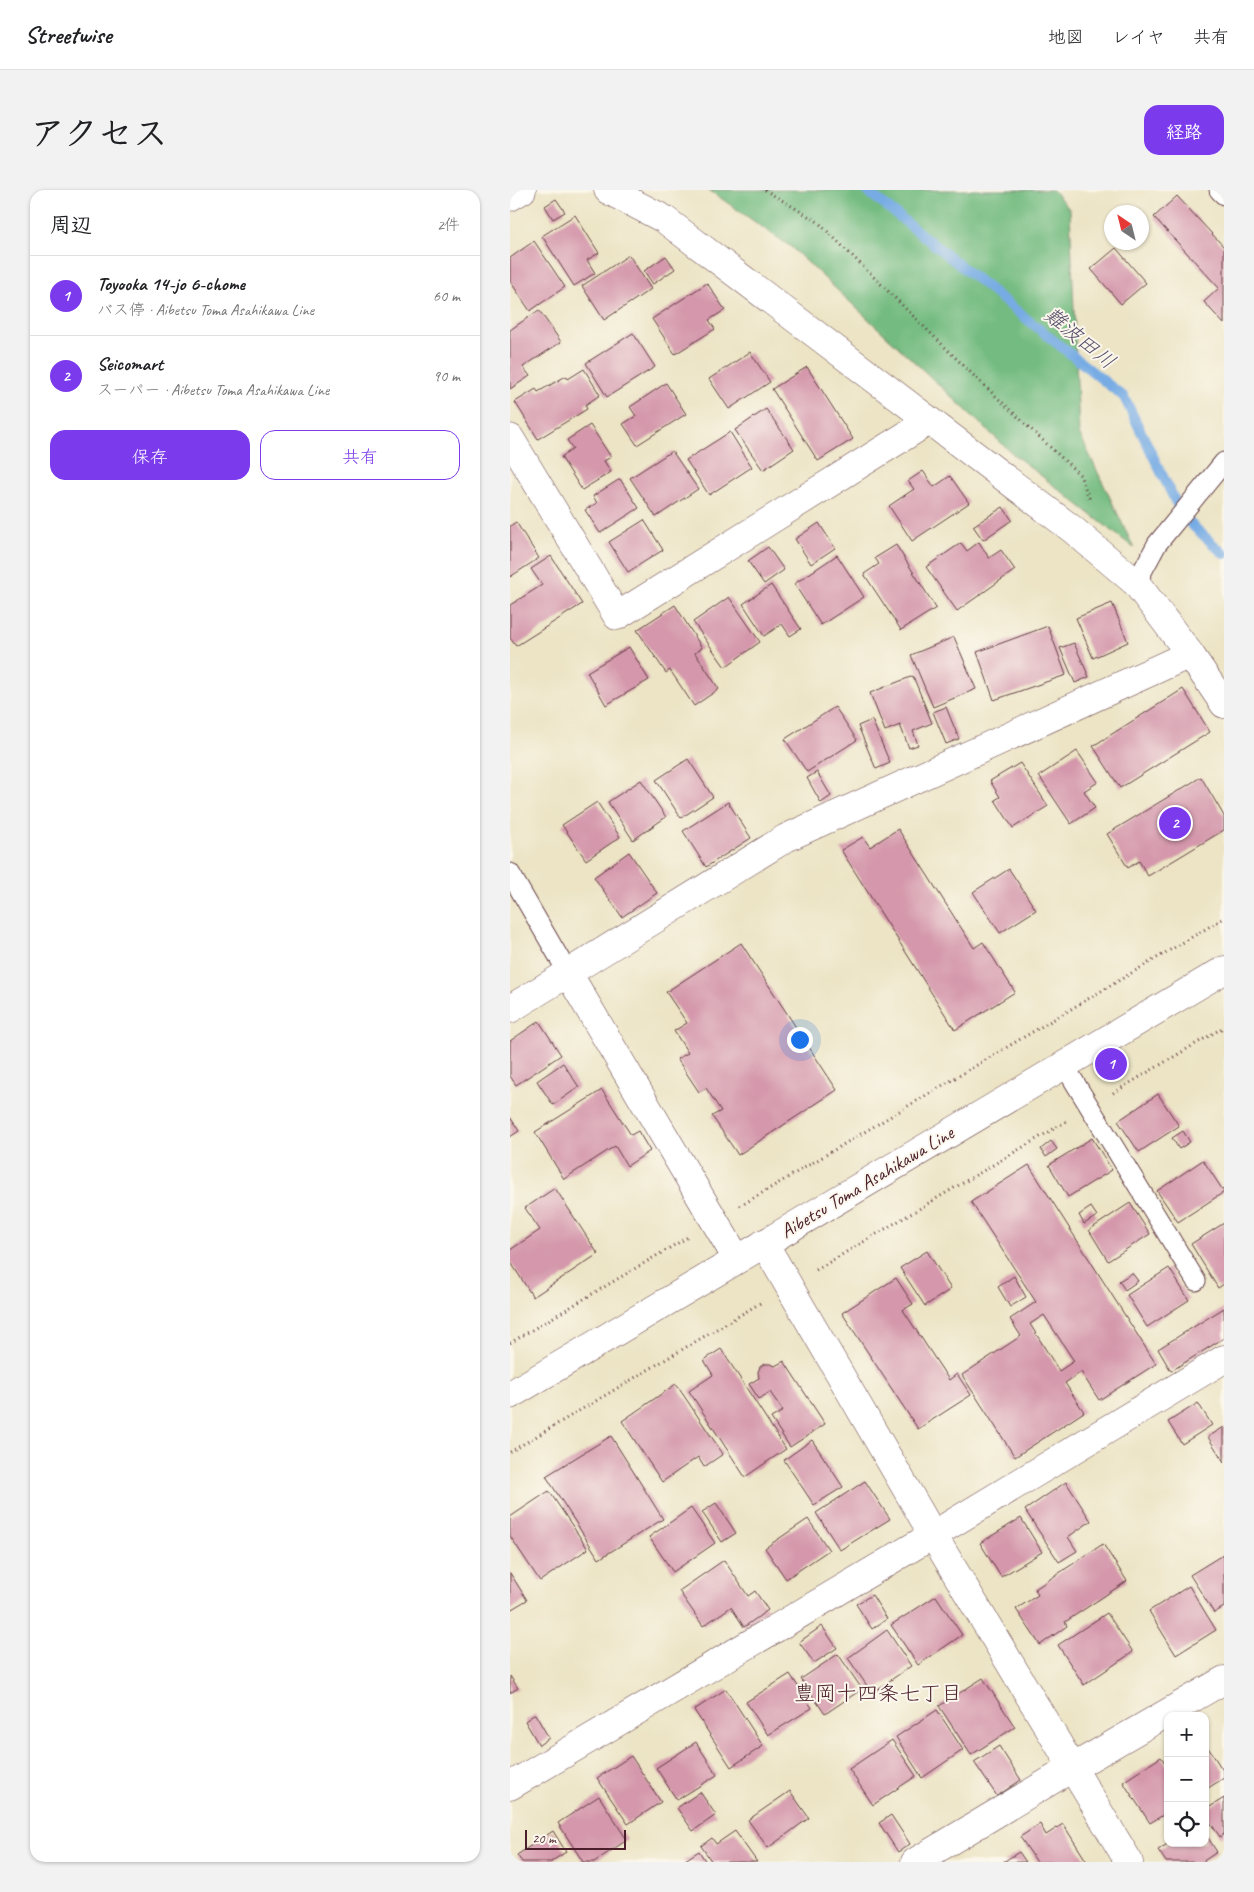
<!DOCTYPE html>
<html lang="ja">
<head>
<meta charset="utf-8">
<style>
	:root { --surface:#fff; --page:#f2f2f2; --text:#202124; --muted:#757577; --line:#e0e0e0; --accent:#7c3aed }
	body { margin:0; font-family:Caveat,"Klee One",sans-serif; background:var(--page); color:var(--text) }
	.controls { position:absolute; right:15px; bottom:15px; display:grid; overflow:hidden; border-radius:10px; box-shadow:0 1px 4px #0004 }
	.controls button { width:45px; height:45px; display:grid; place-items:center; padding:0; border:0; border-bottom:1px solid var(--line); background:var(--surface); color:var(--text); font:25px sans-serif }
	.compass { position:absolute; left:594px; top:15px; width:45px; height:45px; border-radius:50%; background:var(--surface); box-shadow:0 1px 4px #0004; rotate:325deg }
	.scale { position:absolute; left:15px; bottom:12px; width:101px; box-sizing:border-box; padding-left:5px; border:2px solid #4a1f2b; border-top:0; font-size:14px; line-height:18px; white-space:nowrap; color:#4a1f2b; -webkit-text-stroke:4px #fbf7ec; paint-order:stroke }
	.you { position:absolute; left:289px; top:849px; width:18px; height:18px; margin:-12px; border:4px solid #fff; border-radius:50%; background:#1a73e8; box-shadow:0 0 0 8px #1a73e833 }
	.badge { display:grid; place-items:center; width:32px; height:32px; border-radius:50%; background:var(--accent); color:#fff; font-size:16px; font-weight:700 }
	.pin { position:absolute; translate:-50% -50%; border:2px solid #fff; box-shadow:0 1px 5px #0006 }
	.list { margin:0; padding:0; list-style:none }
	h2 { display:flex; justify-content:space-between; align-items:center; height:65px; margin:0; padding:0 20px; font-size:21px }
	h2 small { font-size:16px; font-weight:400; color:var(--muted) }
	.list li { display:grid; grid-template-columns:32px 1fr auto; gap:15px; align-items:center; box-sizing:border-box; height:80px; padding:0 20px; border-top:1px solid var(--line) }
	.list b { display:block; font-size:19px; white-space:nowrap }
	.list p { margin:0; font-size:16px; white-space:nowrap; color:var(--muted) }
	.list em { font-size:16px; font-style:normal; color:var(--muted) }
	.actions { display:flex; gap:10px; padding:15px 20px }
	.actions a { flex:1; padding:11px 0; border:1px solid var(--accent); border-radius:15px; text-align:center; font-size:18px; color:var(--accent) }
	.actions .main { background:var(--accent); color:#fff }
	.icon { flex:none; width:28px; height:28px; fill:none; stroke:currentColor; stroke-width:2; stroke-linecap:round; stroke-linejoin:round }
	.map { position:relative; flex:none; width:714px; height:1672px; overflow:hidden; border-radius:15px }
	header { display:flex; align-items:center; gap:30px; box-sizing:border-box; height:70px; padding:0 25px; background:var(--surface); border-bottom:1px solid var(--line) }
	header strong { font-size:24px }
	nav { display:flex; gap:28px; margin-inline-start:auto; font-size:18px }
	.intro { display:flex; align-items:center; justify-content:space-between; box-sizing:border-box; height:120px; padding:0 30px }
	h1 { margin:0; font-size:35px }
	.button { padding:12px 22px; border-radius:15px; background:var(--accent); color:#fff; font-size:18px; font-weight:700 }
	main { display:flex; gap:30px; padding:0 30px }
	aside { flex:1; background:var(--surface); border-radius:15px; box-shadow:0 1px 4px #0004 }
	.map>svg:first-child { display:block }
	.forest { fill:#73bb80; stroke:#5e6d56 }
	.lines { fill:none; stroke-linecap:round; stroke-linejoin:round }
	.stream { stroke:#76abe4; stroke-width:10 }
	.building { fill:#d497ab; fill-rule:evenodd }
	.lane-casing { stroke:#623d42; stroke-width:21 }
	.street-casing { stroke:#623d42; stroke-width:29 }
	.primary-casing { stroke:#623d42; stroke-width:29 }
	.path { stroke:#623d42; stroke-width:3; stroke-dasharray:1 4; stroke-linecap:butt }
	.lane { stroke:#fff; stroke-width:19 }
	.street { stroke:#fff; stroke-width:28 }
	.primary { stroke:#fff; stroke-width:28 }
	.labels { text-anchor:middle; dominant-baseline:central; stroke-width:4; stroke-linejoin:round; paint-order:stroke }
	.street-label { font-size:20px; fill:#4a1f2b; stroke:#fbf7ec }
	.water-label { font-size:21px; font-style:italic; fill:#59506c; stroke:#fbf7ec }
	.neighbourhood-label { font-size:21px; fill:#4a1f2b; stroke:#fbf7ec }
</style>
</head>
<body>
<header>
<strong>Streetwise</strong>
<nav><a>地図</a><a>レイヤ</a><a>共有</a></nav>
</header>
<div class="intro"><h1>アクセス</h1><a class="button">経路</a></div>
<main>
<aside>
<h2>周辺<small>2件</small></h2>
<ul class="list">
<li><span class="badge">1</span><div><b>Toyooka 14-jo 6-chome</b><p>バス停 · Aibetsu Toma Asahikawa Line</p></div><em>60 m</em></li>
<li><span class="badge">2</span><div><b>Seicomart</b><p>スーパー · Aibetsu Toma Asahikawa Line</p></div><em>90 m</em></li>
</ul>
<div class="actions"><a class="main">保存</a><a>共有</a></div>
</aside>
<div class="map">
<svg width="714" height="1672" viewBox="0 0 714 1672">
	<rect width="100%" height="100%" fill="#fbf7ec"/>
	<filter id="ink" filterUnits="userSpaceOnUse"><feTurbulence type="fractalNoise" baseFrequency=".02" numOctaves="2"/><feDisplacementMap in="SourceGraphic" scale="10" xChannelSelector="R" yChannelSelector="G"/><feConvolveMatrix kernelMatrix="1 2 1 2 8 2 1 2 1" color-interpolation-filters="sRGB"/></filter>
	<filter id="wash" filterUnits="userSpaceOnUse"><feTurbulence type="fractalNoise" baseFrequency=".0096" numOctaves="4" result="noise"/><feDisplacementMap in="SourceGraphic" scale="20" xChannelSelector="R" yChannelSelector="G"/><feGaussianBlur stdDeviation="1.12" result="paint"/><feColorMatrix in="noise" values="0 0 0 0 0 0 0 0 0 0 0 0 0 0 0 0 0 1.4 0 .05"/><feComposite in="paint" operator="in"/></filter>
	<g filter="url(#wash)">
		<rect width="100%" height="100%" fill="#ece4c5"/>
		<path class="forest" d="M199,0H543L560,20L569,243L624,358L502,263L281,57Z"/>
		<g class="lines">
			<path class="stream" d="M356,0L614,207L673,327L714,364"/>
		</g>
		<g id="blocks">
			<g class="building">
				<path d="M667,6L714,57V134L694,112L709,98L644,27Z"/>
				<path d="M46,9L55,22L43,29L35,16Z"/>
				<path d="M65,25L89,63L77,70L85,83L64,96L32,46Z"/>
				<path d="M24,51L55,97L20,121L0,91V68Z"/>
				<path d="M606,58L636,93L611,114L581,79Z"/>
				<path d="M119,65L141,99L94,130L72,96Z"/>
				<path d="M156,66L165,79L143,94L134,81Z"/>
				<path d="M197,93L215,120L199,130L205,139L165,164L142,129Z"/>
				<path d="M29,120L51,152L13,177L20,186L0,199V140Z"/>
				<path d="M123,143L145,177L97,207L76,173Z"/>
				<path d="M240,162L260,192L219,219L199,189Z"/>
				<path d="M297,177L343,249L308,271L262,199Z"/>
				<path d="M74,179L90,205L75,215L77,219L28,249L5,212L26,199L28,202L56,186L58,189Z"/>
				<path d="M156,193L176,224L127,255L113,234L126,226L120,217Z"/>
				<path d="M256,219L284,259L253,280L225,240Z"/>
				<path d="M80,235L101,267L94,271L101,282L72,300L51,267L63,259L57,250Z"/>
				<path d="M220,242L242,277L199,305L176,270Z"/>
				<path d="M162,261L188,299L146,327L120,288Z"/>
				<path d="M413,281L424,297L440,286L459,313L402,351L379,316L404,299L398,291Z"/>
				<path d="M110,289L129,318L90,343L75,320L87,313L83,306Z"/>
				<path d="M493,317L502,330L473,350L463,336Z"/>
				<path d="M134,330L153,360L118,382L99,352Z"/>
				<path d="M6,332L29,368L0,387V336Z"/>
				<path d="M309,333L325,358L301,374L285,349Z"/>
				<path d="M469,352L479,368L491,360L505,380L447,421L416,377L451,353L457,361Z"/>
				<path d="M386,355L426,418L391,440L354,384L369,374L365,368Z"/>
				<path d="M258,357L274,380L254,394L238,371Z"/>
				<path d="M327,365L354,407L311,435L284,394Z"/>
				<path d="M41,366L72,414L6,456L0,448V415L32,395L21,379Z"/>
				<path d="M261,395L291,439L280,446L272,434L254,446L233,414Z"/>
				<path d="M219,407L250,452L215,477L183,432Z"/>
				<path d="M602,413L618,452L583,468L566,428Z"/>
				<path d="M165,415L192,458L185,463L209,499L184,516L160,480L156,483L127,440Z"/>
				<path d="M538,436L556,485L484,510L467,462Z"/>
				<path d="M444,447L466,499L423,517L401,465Z"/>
				<path d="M564,453L579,487L565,493L550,458Z"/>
				<path d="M119,457L139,490L96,515L77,482Z"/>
				<path d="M403,486L422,533L403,541L408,555L399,558L390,535L375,541L360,503Z"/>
				<path d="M673,499L700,542L610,598L583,556Z"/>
				<path d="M325,517L347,550L297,582L275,549Z"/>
				<path d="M436,517L449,549L436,554L423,522Z"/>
				<path d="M362,530L380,573L366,579L348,536Z"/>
				<path d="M567,561L588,592L574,601L585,618L561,634L529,586Z"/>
				<path d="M178,569L203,607L171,628L146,590Z"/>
				<path d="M510,573L538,616L503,638L485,610L490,607L480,591Z"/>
				<path d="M307,582L321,606L311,613L297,588Z"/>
				<path d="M691,587L714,626V640L638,686L629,671L618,678L597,644Z"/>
				<path d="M131,590L156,627L123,650L98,612Z"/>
				<path d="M87,612L110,647L76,670L52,635Z"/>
				<path d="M218,612L241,648L196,677L173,641Z"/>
				<path d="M388,639L464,758L473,752L505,802L445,840L331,660L353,647L360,657Z"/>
				<path d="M119,662L147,703L112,727L84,687Z"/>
				<path d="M499,679L526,720L490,743L463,702Z"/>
				<path d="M231,753L327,900L228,965L202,926L211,921L196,898L189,902L167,869L178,863L164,841L177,833L156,802Z"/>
				<path d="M29,831L51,865L6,895L0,886V851Z"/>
				<path d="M53,873L69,897L43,915L27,891Z"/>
				<path d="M92,900L121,945L128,941L140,961L117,976L105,956L54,989L25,942Z"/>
				<path d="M648,904L669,936L629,962L608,931Z"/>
				<path d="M0,927L9,941L0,947Z"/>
				<path d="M673,941L680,952L669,959L662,948Z"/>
				<path d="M582,948L602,980L558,1007L539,975Z"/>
				<path d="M541,951L547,959L536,967L531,959Z"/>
				<path d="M693,970L714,1002L668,1032L647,1001Z"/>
				<path d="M519,975L646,1174L589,1210L571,1182L555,1193L574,1222L505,1267L452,1185L511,1146L500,1129L526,1112L461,1012ZM534,1125L564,1171L549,1181L520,1134Z"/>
				<path d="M45,998L88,1064L23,1107L0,1071V1060L30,1040L15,1018Z"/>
				<path d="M620,1013L640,1044L598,1071L579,1040Z"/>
				<path d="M581,1017L587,1026L574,1034L569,1025Z"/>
				<path d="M714,1033V1094L708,1098L681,1054Z"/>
				<path d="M417,1061L441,1099L415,1116L390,1078Z"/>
				<path d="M659,1078L679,1110L637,1137L617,1105Z"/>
				<path d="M622,1083L628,1091L615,1100L609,1091Z"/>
				<path d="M504,1086L516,1107L500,1117L488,1097Z"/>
				<path d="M386,1088L403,1114L393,1120L439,1190L447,1184L461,1205L408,1239L332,1123Z"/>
				<path d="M714,1118V1148L661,1181L648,1159Z"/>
				<path d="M211,1159L276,1259L235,1287L179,1201L203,1185L194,1170Z"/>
				<path d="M274,1171L315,1234L280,1257L261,1228L273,1221L260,1202L249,1209L239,1194L249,1188L248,1182L250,1177L254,1174H260L265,1176Z"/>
				<path d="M166,1194L213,1264L194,1277L188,1267L152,1292L112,1231Z"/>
				<path d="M688,1213L702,1235L672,1254L658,1232Z"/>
				<path d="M714,1237V1272L698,1247Z"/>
				<path d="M101,1246L153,1329L89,1369L36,1286Z"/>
				<path d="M302,1250L333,1297L304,1315L274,1270Z"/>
				<path d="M355,1291L380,1329L330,1360L306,1323Z"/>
				<path d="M556,1292L581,1331L558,1347L567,1361L549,1372L515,1320Z"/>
				<path d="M39,1301L78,1359L30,1391L0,1346V1327Z"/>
				<path d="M206,1313L226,1343L212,1352L192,1322Z"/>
				<path d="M181,1318L205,1353L163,1382L139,1347Z"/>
				<path d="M511,1328L532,1362L491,1387L470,1353Z"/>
				<path d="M298,1329L319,1360L276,1389L255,1358Z"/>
				<path d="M593,1354L617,1391L555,1432L557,1436L530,1455L506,1419L528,1405L525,1399Z"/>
				<path d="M714,1364V1417L704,1423L680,1385Z"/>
				<path d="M214,1370L238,1406L245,1401L258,1420L234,1437L221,1417L193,1436L169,1401Z"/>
				<path d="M0,1383L17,1410L0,1420Z"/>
				<path d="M679,1396L706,1440L666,1465L639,1421Z"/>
				<path d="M362,1405L377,1429L362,1439L346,1414Z"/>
				<path d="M426,1406L452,1445L408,1475L381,1435Z"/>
				<path d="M597,1423L623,1462L574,1495L548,1455Z"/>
				<path d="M312,1436L327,1458L304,1473L289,1452Z"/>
				<path d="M377,1440L401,1476L362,1503L338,1468Z"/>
				<path d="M328,1464L352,1499L315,1524L291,1489Z"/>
				<path d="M280,1484L302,1518L258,1545L236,1512Z"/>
				<path d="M0,1486L8,1498L0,1503Z"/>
				<path d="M473,1488L505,1537L461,1565L429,1516Z"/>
				<path d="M216,1499L253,1556L221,1577L184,1520Z"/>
				<path d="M427,1520L453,1560L412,1588L386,1547Z"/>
				<path d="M25,1524L39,1548L29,1555L15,1531Z"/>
				<path d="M382,1550L406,1586L363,1615L339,1579Z"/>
				<path d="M186,1552L207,1585L167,1610L146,1578Z"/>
				<path d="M695,1553L714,1582V1588L695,1600Z"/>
				<path d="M489,1556L511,1590L487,1606L464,1572Z"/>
				<path d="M121,1566L151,1612L118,1634L87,1588Z"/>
				<path d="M651,1567L658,1577V1622L640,1633L613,1592Z"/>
				<path d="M280,1601L299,1628L258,1658L238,1630Z"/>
				<path d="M190,1602L206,1625L183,1641L167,1618Z"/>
				<path d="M89,1606L117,1650L84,1672H73L48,1633Z"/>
				<path d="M714,1608V1644L710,1647L695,1625V1620Z"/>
				<path d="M381,1625L400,1654L388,1662L369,1633Z"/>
				<path d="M530,1634L536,1645L553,1634L577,1672H527L510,1647Z"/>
				<path d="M43,1641L56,1662L42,1671V1672H12L7,1665Z"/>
				<path d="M225,1641L247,1672H202L191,1656L202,1648L206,1654Z"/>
				<path d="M695,1643L707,1662L692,1672H656L648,1660L659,1653H695Z"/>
				<path d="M189,1661L196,1672H172Z"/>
				<path d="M509,1662L516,1672H493Z"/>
			</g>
		</g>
	</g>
	<g filter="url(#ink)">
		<use href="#blocks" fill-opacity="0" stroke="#623d42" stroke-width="1"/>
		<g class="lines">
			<defs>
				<g id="lane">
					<path d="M709,0L714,5"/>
					<path d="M626,393L647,354L714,272"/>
					<path d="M0,683L58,783"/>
					<path d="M554,875L686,1091"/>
				</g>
				<g id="street">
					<path d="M98,0L154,29L562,339L626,393L680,464L714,514"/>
					<path d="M0,7L12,0"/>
					<path d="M0,248L107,426L419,231"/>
					<path d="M58,783L227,1069"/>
					<path d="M0,819L276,648L680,464"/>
					<path d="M254,1053L423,1345L619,1672"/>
					<path d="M0,1596L423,1345L714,1169"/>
					<path d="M405,1672L562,1578L714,1490"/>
				</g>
				<path id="primary" d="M0,1205L714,780"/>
			</defs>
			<use href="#lane" class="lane-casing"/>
			<use href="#street" class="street-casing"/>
			<use href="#primary" class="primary-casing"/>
			<g class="path">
				<path d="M255,0L308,32L462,184L570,285L579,308L578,311"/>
				<path d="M603,903L714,837"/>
				<path d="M230,1016L714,728"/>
				<path d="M306,1080L557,931"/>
				<path d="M0,1153L178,1047"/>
				<path d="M0,1262L252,1112"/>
			</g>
			<use href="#lane" class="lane"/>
			<use href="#street" class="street"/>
			<use href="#primary" class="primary"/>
		</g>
	</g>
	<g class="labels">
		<g class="street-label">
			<text transform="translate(357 992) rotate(-31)">Aibetsu Toma Asahikawa Line</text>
		</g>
		<g class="water-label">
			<text transform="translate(570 148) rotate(39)">難波田川</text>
		</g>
		<g class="neighbourhood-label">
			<text x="368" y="1503">豊岡十四条七丁目</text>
		</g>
	</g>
</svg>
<div class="controls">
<button>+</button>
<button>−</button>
<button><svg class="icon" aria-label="locate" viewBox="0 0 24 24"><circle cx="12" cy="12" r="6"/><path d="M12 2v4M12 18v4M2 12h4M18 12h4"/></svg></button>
</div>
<svg class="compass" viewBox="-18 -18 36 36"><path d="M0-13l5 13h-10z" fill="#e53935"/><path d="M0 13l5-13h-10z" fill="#757577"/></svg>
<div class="scale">20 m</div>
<div class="you"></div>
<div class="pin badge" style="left:601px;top:874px">1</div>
<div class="pin badge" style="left:665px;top:633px">2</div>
</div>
</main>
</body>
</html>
